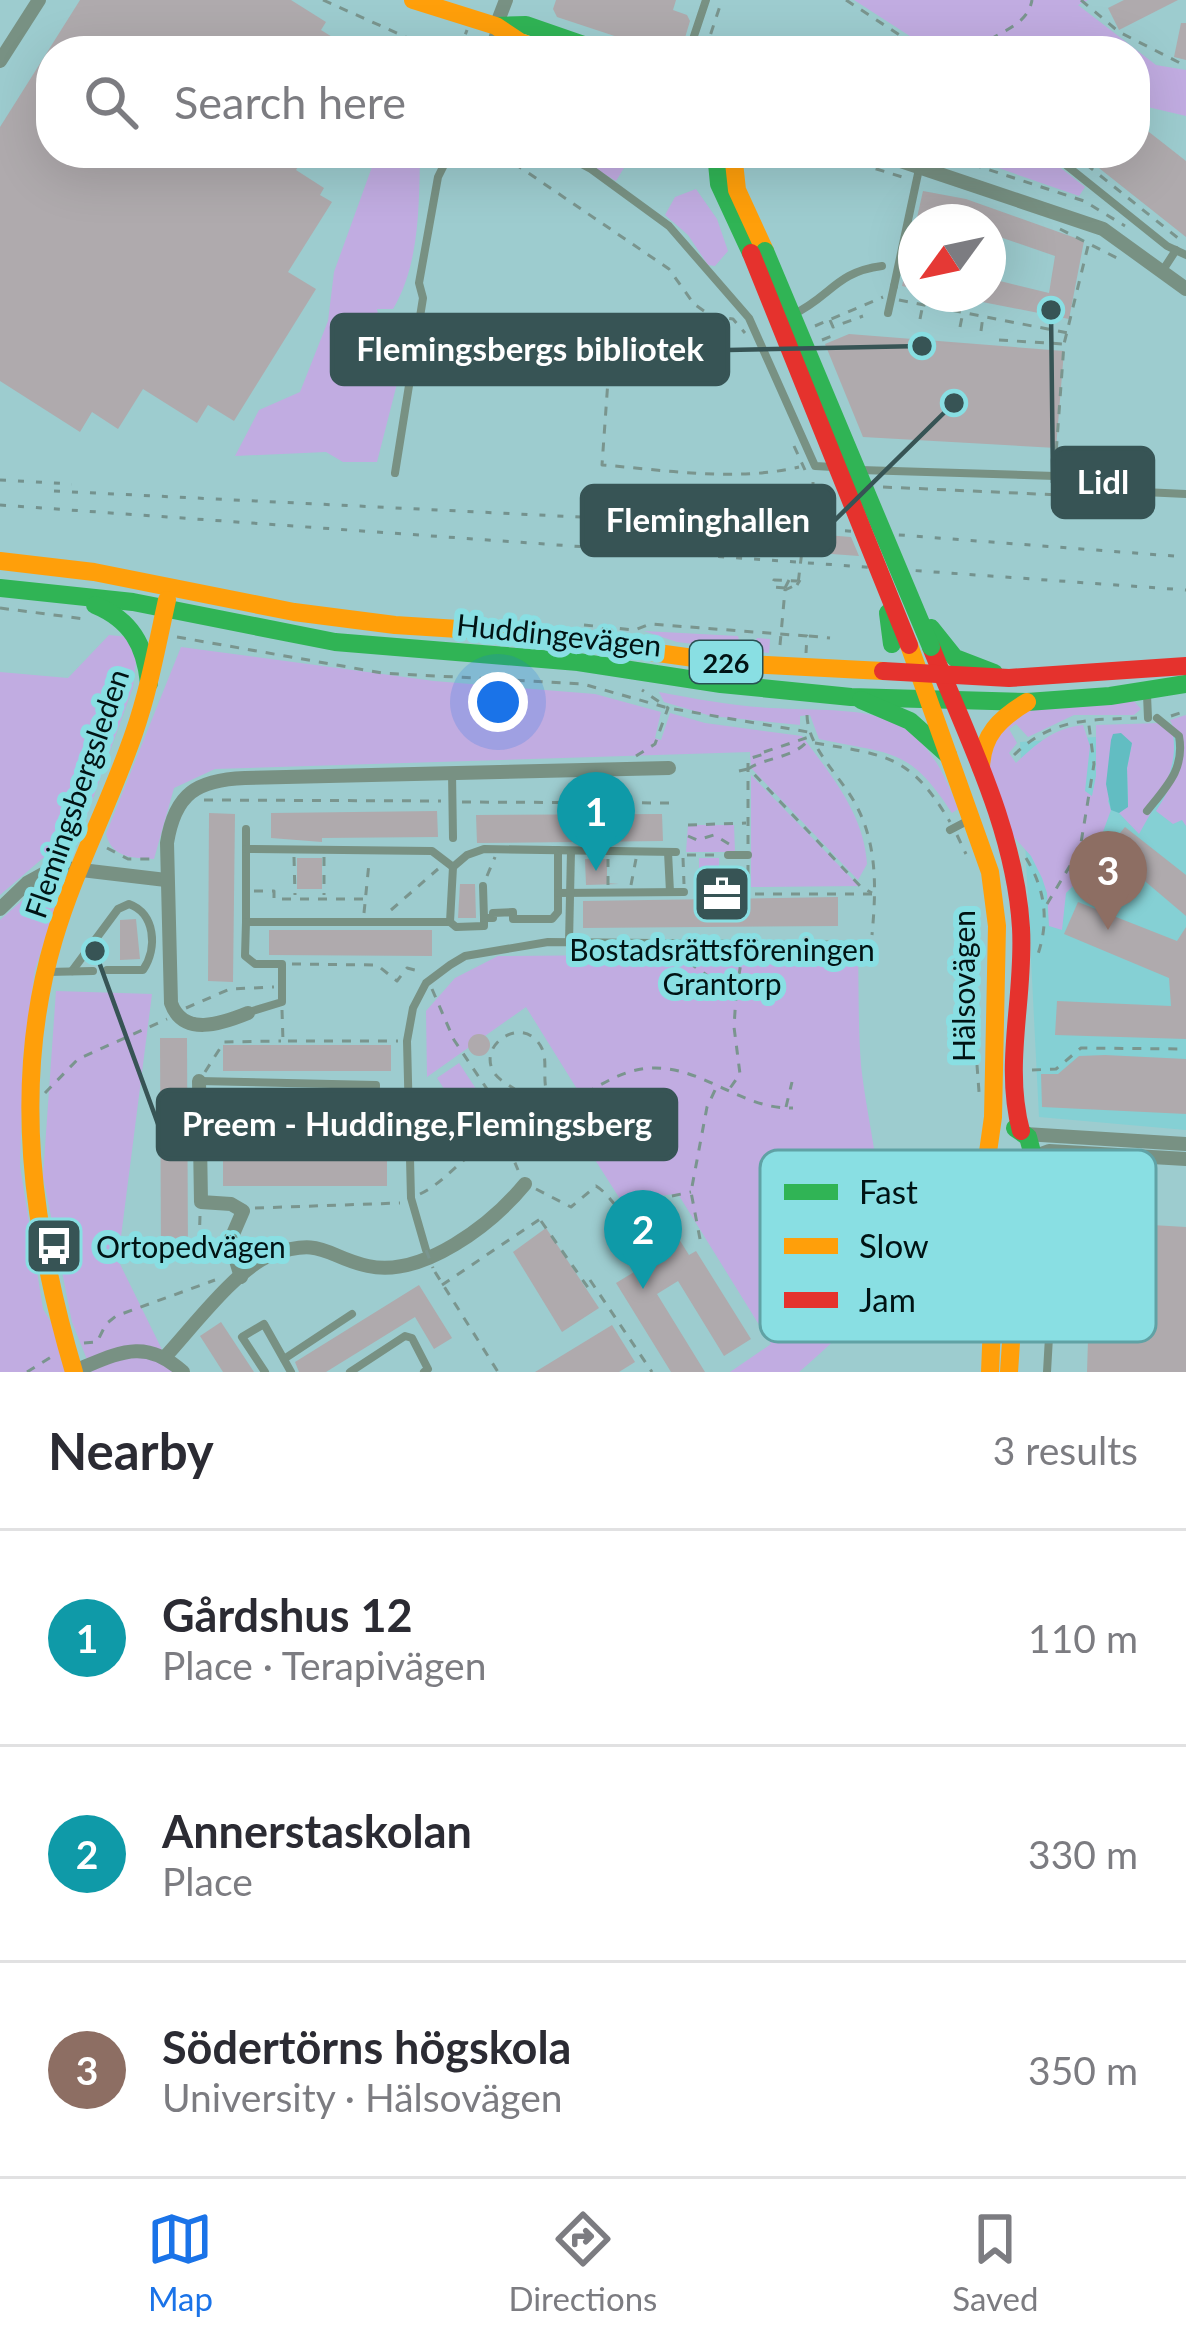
<!DOCTYPE html>
<html lang="en">
<head>
<meta charset="utf-8">
<style>
	:root { --surface:#fff; --page:#f7f7f7; --text:#2b2b33; --muted:#7c7c81; --line:#e1e1e2; --accent:#1a73e8 }
	body { margin:0; font-family:Lato,sans-serif; background:var(--page); color:var(--text) }
	.compass { position:absolute; left:898px; top:204px; width:108px; height:108px; border-radius:50%; background:var(--surface); box-shadow:0 12px 48px #0002; rotate:237deg }
	.you { position:absolute; left:498px; top:702px; width:42px; height:42px; margin:-30px; border:9px solid #fff; border-radius:50%; background:#1a73e8; box-shadow:0 0 0 18px #1a73e833 }
	.badge { display:grid; place-items:center; width:78px; height:78px; border-radius:50%; background:var(--accent); color:#fff; font-size:39px; font-weight:700 }
	.pin { position:absolute; translate:-50% -99px; filter:drop-shadow(0 3px 6px #0008) }
	.pin::after { content:''; position:absolute; top:63px; width:42px; height:36px; background:inherit; clip-path:polygon(0 0,100% 0,50% 100%) }
	.list { margin:0; padding:0; list-style:none }
	h2 { display:flex; justify-content:space-between; align-items:center; height:156px; margin:0; padding:0 48px; font-size:51px }
	h2 small { font-size:39px; font-weight:400; color:var(--muted) }
	.list li { display:grid; grid-template-columns:78px 1fr auto; gap:36px; align-items:center; box-sizing:border-box; height:216px; padding:0 48px; border-top:3px solid var(--line) }
	.list b { display:block; font-size:45px; white-space:nowrap }
	.list p { margin:0; font-size:39px; white-space:nowrap; color:var(--muted) }
	.list em { font-size:39px; font-style:normal; color:var(--muted) }
	.icon { flex:none; width:66px; height:66px; fill:none; stroke:currentColor; stroke-width:2; stroke-linecap:round; stroke-linejoin:round }
	.map { position:relative; flex:none; width:1186px; height:1372px; overflow:hidden }
	.search { position:absolute; background:var(--surface); box-shadow:0 12px 48px #0002; left:36px; right:36px; top:36px; height:132px; display:flex; align-items:center; gap:30px; box-sizing:border-box; padding:0 42px; border-radius:48px; color:var(--muted); font-size:45px }
	.sheet { height:804px; background:var(--surface) }
	nav { display:flex; justify-content:space-around; align-items:center; box-sizing:border-box; height:168px; border-top:3px solid var(--line); background:var(--surface); font-size:33px; color:var(--muted) }
	nav a { display:grid; justify-items:center; gap:6px }
	nav .on { color:var(--accent) }
	.map>svg:first-child { display:block }
	.built { fill:#85d0d4 }
	.green { fill:#c1ace1 }
	.water { fill:#62bdc2 }
	.building { fill:#afaaad }
	.lines { fill:none; stroke-linecap:round; stroke-linejoin:round }
	.path { stroke:#7a958e; stroke-width:3; stroke-dasharray:9 9; stroke-linecap:butt }
	.lane { stroke:#789183; stroke-width:8 }
	.street { stroke:#789183; stroke-width:14 }
	.fast { stroke:#30b455; stroke-width:18 }
	.slow { stroke:#ff9f0a; stroke-width:18 }
	.jam { stroke:#e5322d; stroke-width:18 }
	.rail { stroke:#74928e; stroke-width:3; stroke-dasharray:6 12; stroke-linecap:butt }
	.path-bridge { stroke:#7a958e; stroke-width:3; stroke-dasharray:9 9; stroke-linecap:butt }
	.lane-bridge { stroke:#789183; stroke-width:8 }
	.fast-bridge { stroke:#30b455; stroke-width:18 }
	.jam-bridge { stroke:#e5322d; stroke-width:18 }
	.labels { text-anchor:middle; dominant-baseline:central; stroke-width:12; stroke-linejoin:round; paint-order:stroke }
	.shield { fill:#89dfe3; stroke:#295052; stroke-width:3 }
	.shield-label { font-size:27px; font-weight:bold; fill:#001314 }
	.street-label { font-size:30px; fill:#001314; stroke:#89dfe3 }
	.poi-label { font-size:30px; fill:#001314; stroke:#89dfe3 }
	.key { fill:#89dfe3; stroke:#60a2a5; stroke-width:3 }
	.key-label { font-size:33px; fill:#001314 }
	.leader { fill:none; stroke:#375455; stroke-width:4.5 }
	.callout-dot { fill:#375455; stroke:#89dfe3; stroke-width:4.5 }
	.callout { fill:#375455; stroke:#375455; stroke-width:4.5 }
	.callout-label { font-size:33px; text-anchor:middle; font-weight:bold; fill:#fff }
</style>
</head>
<body>
<div class="map">
<svg width="1186" height="1372" viewBox="0 0 1186 1372">
	<rect width="100%" height="100%" fill="#9dcccf"/>
	<path class="built" d="M1186,731V1130L1039,1117L1020,742Z"/>
	<g class="green">
		<path d="M854,0H1088L1078,5L1156,65L1186,70V116L1135,104V51H933Z"/>
		<path d="M377,153H420C419,204 420,264 393,309H377L384,344L401,368L377,462H343L326,452L235,456L259,410L300,392L328,321L334,272Z"/>
		<path d="M569,153H633L616,181Z"/>
		<path d="M955,153H1029L1036,160L1048,158L1085,187L1079,196Z"/>
		<path d="M696,189L717,219L728,251L715,266L708,265L688,235L665,215L675,197Z"/>
		<path d="M644,631L738,636L739,640L755,642L757,638L770,639L769,653L677,642Z"/>
		<path d="M109,635L129,637L136,661L133,687L77,843L69,852L43,858L0,895V672L68,678Z"/>
		<path d="M181,647L434,681L595,694L661,712L655,738L661,740L670,713L705,723L802,736C831,775 864,814 867,864L858,880L751,768L750,752L215,769L174,788L154,859C133,858 112,858 106,834Z"/>
		<path d="M659,692C696,699 733,706 771,708C872,713 918,700 958,809L952,813C909,747 893,755 819,739L810,715L800,716V725L711,716L664,702Z"/>
		<path d="M1133,700L1141,709L1134,715H1074L1028,737L1016,724L1009,729L1017,743L1009,753L1016,763C1036,744 1054,728 1083,725L1090,746L1085,791L1092,796L1096,776V725L1160,723L1173,734C1179,772 1157,801 1139,834L1119,813L1128,806L1127,768L1132,743L1108,801L1111,810L1089,870L1066,893L1062,930L1049,926L1047,893L1042,878L1031,856L1013,836L986,772L990,737L1023,710Z"/>
		<path d="M1186,715V826L1182,820L1173,824L1156,811C1176,781 1186,752 1170,720Z"/>
		<path d="M751,775L859,886L751,887Z"/>
		<path d="M688,825H734L735,852H686Z"/>
		<rect x="699" y="858" width="20" height="32"/>
		<path d="M43,882L54,888L57,901L35,970L23,1057L20,1166L43,1309L66,1347L60,1357L66,1372H0V920Z"/>
		<path d="M858,953C859,990 858,1028 861,1065C868,1135 902,1242 864,1304C848,1330 822,1352 799,1372H730L771,1344L678,1194L620,1199L564,1111L582,1097L526,1007L427,1077L426,1011L455,978L498,956Z"/>
		<path d="M56,991L152,994L118,1260L173,1372H92L72,1322L43,1176Z"/>
		<path d="M459,1063L486,1104L464,1119L437,1078Z"/>
	</g>
	<path class="water" d="M1121,733L1132,743L1127,768L1128,807L1119,813L1111,810L1106,784L1111,740L1113,734Z"/>
	<g class="building">
		<path d="M80,0H291L326,22L321,30L355,51H51V153H307L296,170L324,188L320,195L332,202L288,272L316,289L234,421L208,405L197,423L143,389L118,429L92,412L80,432L0,381V127Z"/>
		<path d="M556,0H676L673,10L687,15L690,21L681,51H660L557,17L553,9Z"/>
		<path d="M1124,0H1178L1119,30L1108,8Z"/>
		<path d="M1181,23H1186V60L1174,57Z"/>
		<path d="M1135,121L1186,161V237L1080,153H1135Z"/>
		<path d="M923,191L966,199L1084,241L1069,319L967,299V294H988V278L1049,293L1055,256L988,233V222L944,218L943,222H916Z"/>
		<path d="M913,237H916V289L902,286Z"/>
		<path d="M849,334L1064,351L1056,448L863,437L825,344Z"/>
		<path d="M763,530L851,537L859,556L804,552L805,545L763,544Z"/>
		<path d="M437,811L438,837L322,838V842L271,838V813Z"/>
		<path d="M209,813L235,814L233,982L208,981Z"/>
		<path d="M662,814L663,841L477,843L476,815Z"/>
		<path d="M1125,827L1186,875V916L1107,849Z"/>
		<rect x="297" y="858" width="25" height="31"/>
		<path d="M585,859H607V883L619,884L586,885Z"/>
		<path d="M460,884H475L476,918H458Z"/>
		<path d="M838,897V926L583,928V901Z"/>
		<path d="M1078,902L1177,941L1186,927V1039L1055,1035L1057,1001L1171,1006L1169,978L1064,934Z"/>
		<path d="M136,919L140,959L120,960V920Z"/>
		<path d="M269,930H432V956L269,955Z"/>
		<circle cx="479" cy="1045" r="11"/>
		<path d="M160,1038H187L188,1258H161Z"/>
		<rect x="223" y="1045" width="168" height="26"/>
		<path d="M1105,1055L1186,1059V1114L1042,1107L1041,1074H1058L1079,1056Z"/>
		<rect x="223" y="1161" width="164" height="25"/>
		<path d="M657,1204L689,1255L696,1251L751,1339L724,1356L678,1281L657,1294L705,1372H671L616,1283L649,1263L625,1224Z"/>
		<path d="M1135,1224L1186,1227V1372H1087L1088,1340L1065,1338L1068,1279L1040,1277L1041,1244L1133,1249Z"/>
		<path d="M546,1228L599,1308L562,1332L513,1252Z"/>
		<path d="M419,1285L452,1338L434,1349L415,1317L326,1372H299L295,1362Z"/>
		<path d="M221,1322L254,1372H223L200,1336Z"/>
		<path d="M612,1325L635,1362L619,1372H535Z"/>
	</g>
	<g class="lines">
		<g class="path">
			<path d="M323,0L437,51"/>
			<path d="M846,0L924,51"/>
			<path d="M1081,0L1119,32L1186,66"/>
			<path d="M613,40L645,51"/>
			<path d="M459,51L467,30"/>
			<path d="M705,51L722,0"/>
			<path d="M976,51C994,31 1027,29 1032,0"/>
			<path d="M499,153L669,269L694,304L711,316L733,319L745,333"/>
			<path d="M824,153L909,179"/>
			<path d="M938,153L1084,201L1125,226"/>
			<path d="M975,153L1012,163L1041,156"/>
			<path d="M1072,153L1178,238"/>
			<path d="M1060,229L1121,260"/>
			<path d="M899,300L1068,333"/>
			<path d="M830,320L833,327L863,316"/>
			<path d="M815,326L883,297"/>
			<path d="M960,327L963,312"/>
			<path d="M981,331L983,316"/>
			<path d="M607,335L610,352L602,465C667,470 735,482 799,467"/>
			<path d="M822,340L837,334"/>
			<path d="M999,340L1063,344"/>
			<path d="M794,446L805,470"/>
			<path d="M1055,468L1064,344L1089,242"/>
			<path d="M883,487L1083,496"/>
			<path d="M813,491V478"/>
			<path d="M819,507H821"/>
			<path d="M816,511H819"/>
			<path d="M811,538L810,548L818,549"/>
			<path d="M803,542H805"/>
			<path d="M797,585L800,580"/>
			<path d="M785,588L789,580"/>
			<path d="M0,608L85,619"/>
			<path d="M584,625L635,630L650,624L807,636L806,653"/>
			<path d="M809,636L830,638"/>
			<path d="M177,637L382,673L583,684L668,708L808,732"/>
			<path d="M807,715C808,749 841,776 856,805C878,846 876,891 872,935"/>
			<path d="M1171,716L1186,711"/>
			<path d="M815,743C888,755 911,756 950,822"/>
			<path d="M764,752L809,737"/>
			<path d="M1014,755C1052,718 1088,720 1137,718"/>
			<path d="M636,756L655,744L668,708L642,690"/>
			<path d="M748,769C768,756 795,759 810,738"/>
			<path d="M739,771L748,769L753,773L861,887L872,893"/>
			<path d="M586,798L600,783"/>
			<path d="M204,800L441,801"/>
			<path d="M462,802L675,803"/>
			<path d="M688,825L746,823"/>
			<path d="M957,835L966,854"/>
			<path d="M688,836L697,840L714,835L729,844"/>
			<path d="M748,844V759L764,754"/>
			<path d="M107,848L128,859H153"/>
			<path d="M687,855H720"/>
			<path d="M294,857L295,895"/>
			<path d="M324,857V895"/>
			<path d="M683,858L684,884"/>
			<path d="M1026,858C1045,889 1050,921 1037,957"/>
			<path d="M748,865V894H874"/>
			<path d="M487,876L495,857"/>
			<path d="M608,885V859"/>
			<path d="M631,885L636,859"/>
			<path d="M254,891H274V899H364"/>
			<path d="M696,893L746,894"/>
			<path d="M1047,904L1080,849L1094,764L1088,718"/>
			<path d="M391,910L438,869"/>
			<path d="M364,913L369,863"/>
			<path d="M674,952L736,996L734,1027L740,1074L728,1091"/>
			<path d="M292,964L377,965L397,981L407,968L423,972"/>
			<path d="M432,989L454,1040L518,1135"/>
			<path d="M736,994L742,956"/>
			<path d="M186,1008L230,989L274,987"/>
			<path d="M282,1010L283,1041H398"/>
			<path d="M977,1065L979,1092"/>
			<path d="M1032,1070L1056,1069L1081,1048L1186,1049"/>
			<path d="M205,1072L224,1042L281,1041"/>
			<path d="M45,1093L78,1059L167,1019"/>
			<path d="M786,1107L792,1082"/>
			<path d="M529,1123L522,1095C513,1086 499,1082 493,1071C479,1044 519,1019 537,1041C553,1058 537,1081 552,1104"/>
			<path d="M508,1146L518,1170"/>
			<path d="M536,1189L571,1207L596,1186C609,1194 612,1205 625,1213L657,1199L691,1192"/>
			<path d="M420,1194C443,1183 458,1162 479,1149C489,1143 504,1145 514,1138C525,1132 530,1119 540,1111C550,1104 564,1104 575,1099C600,1086 622,1069 652,1068C702,1066 743,1110 793,1108"/>
			<path d="M255,1208L400,1203"/>
			<path d="M200,1216L199,1246L203,1251H217"/>
			<path d="M541,1221L589,1289L592,1287"/>
			<path d="M700,1239L691,1192L707,1107L716,1088"/>
			<path d="M435,1272L498,1372"/>
			<path d="M590,1280L652,1372"/>
			<path d="M442,1285L546,1215"/>
			<path d="M84,1343L97,1342L106,1324L116,1316L215,1280"/>
			<path d="M27,1372L51,1357"/>
		</g>
		<g class="lane">
			<path d="M488,51L495,30"/>
			<path d="M689,51L706,0"/>
			<path d="M561,153L591,169L669,226L749,318L815,466L833,467"/>
			<path d="M1051,153L1167,246L1186,255"/>
			<path d="M1163,270L1176,250"/>
			<path d="M894,286L919,169"/>
			<path d="M792,315C831,297 835,272 882,266"/>
			<path d="M860,470L1055,476L1101,490L1186,494"/>
			<path d="M395,473L423,298L419,283L438,177L450,153"/>
			<path d="M1147,695L1148,718"/>
			<path d="M452,773L453,838"/>
			<path d="M1147,811C1167,786 1185,769 1179,736L1157,718"/>
			<path d="M246,829V922H450L456,927L484,926V918H493V913L513,912V919H552L558,912V850"/>
			<path d="M950,830L971,819"/>
			<path d="M246,849L432,851L453,867"/>
			<path d="M668,852L670,892"/>
			<path d="M728,855H748"/>
			<path d="M483,886L484,918"/>
			<path d="M558,893L684,892"/>
			<path d="M246,922L245,956L255,964H282V1002L249,1012"/>
			<path d="M450,922L453,867L467,855L484,849L676,852"/>
			<path d="M569,942L571,851"/>
			<path d="M72,971L118,909L129,904C155,913 158,948 143,970H107"/>
			<path d="M47,972L93,971"/>
			<path d="M199,1081L376,1085L374,1155L202,1153"/>
			<path d="M426,1250L411,1198L407,1041L413,1008L426,983L450,965L465,956L548,942L871,945"/>
			<path d="M284,1359L352,1314"/>
			<path d="M265,1372L242,1337L264,1324L291,1372"/>
			<path d="M350,1372L405,1336L412,1338L428,1369L424,1372"/>
			<path d="M1047,1372L1051,1302"/>
		</g>
		<g class="street">
			<path d="M496,26L506,0"/>
			<path d="M0,61L39,0"/>
			<path d="M877,153L1103,229L1186,289"/>
			<path d="M0,909L27,883L56,867L166,880"/>
			<path d="M248,1013C221,1024 183,1037 171,1003L167,843C175,793 197,780 245,778L669,768"/>
			<path d="M199,1081L201,1202L231,1204L243,1211L230,1241L241,1277"/>
			<path d="M1025,1134L1186,1144"/>
			<path d="M1030,1158L1049,1151L1186,1159"/>
			<path d="M165,1357C191,1329 237,1268 271,1255C323,1236 326,1257 368,1266C423,1278 492,1224 525,1184"/>
			<path d="M74,1371C117,1354 144,1336 183,1372"/>
		</g>
		<g class="fast">
			<path d="M496,26L526,25L601,51"/>
			<path d="M716,153L719,184L751,253"/>
			<path d="M0,588L133,602L335,642L578,662L721,684L851,697L1027,702L1110,696L1186,684"/>
			<path d="M95,605C131,620 145,645 149,683"/>
			<path d="M931,628L955,658L994,673"/>
			<path d="M861,700L910,721L948,755"/>
			<path d="M1011,1172L1023,1167L1032,1152L1028,1137L1015,1128"/>
		</g>
		<g class="slow">
			<path d="M413,0L496,26L520,42L546,51"/>
			<path d="M733,153L737,190L765,251"/>
			<path d="M0,561L94,572L294,612L395,625L506,632L730,663L883,671"/>
			<path d="M909,645L990,872L997,926L993,1117L988,1152L998,1179L990,1372"/>
			<path d="M981,768C982,735 1000,718 1027,702"/>
			<path d="M74,1372C32,1230 11,1084 54,939C75,868 110,803 134,733C149,690 157,645 167,600"/>
			<path d="M1009,1372L1023,1167"/>
		</g>
		<g class="jam">
			<path d="M931,647C967,737 1015,829 1021,928C1025,996 1003,1064 1021,1131"/>
			<path d="M883,671L1009,678L1186,666"/>
		</g>
		<g class="rail">
			<path d="M0,480L72,484"/>
			<path d="M54,491L822,529L1186,557"/>
			<path d="M0,505L1186,590"/>
		</g>
		<g class="path-bridge">
			<path d="M920,319L925,294"/>
			<path d="M785,588L773,587L774,580L797,581"/>
			<path d="M780,645L785,590L798,584L804,534L829,490"/>
			<path d="M426,1250L433,1268"/>
		</g>
		<path class="lane-bridge" d="M888,313L894,286"/>
		<g class="fast-bridge">
			<path d="M765,251L931,647"/>
			<path d="M888,613L892,644"/>
		</g>
		<path class="jam-bridge" d="M751,253L909,645"/>
	</g>
	<defs>
		<symbol id="office-square" viewBox="-11 -11 22 22"><rect x="-9" y="-9" width="18" height="18" rx="4" fill="#375455" stroke="#89dfe3"/><path d="M-6-3h4V-5.5h4V-3h4V5H-6ZM-1-4.5V-3h2v-1.5ZM-6 0V1H6V0Z" fill="#fff"/></symbol>
		<symbol id="bus-square" viewBox="-11 -11 22 22"><rect x="-9" y="-9" width="18" height="18" rx="4" fill="#375455" stroke="#89dfe3"/><path d="M-5-6H5V4H4V6H2V4H-2V6H-4V4H-5ZM-3.5-4V0h7V-4ZM-3.5 1.2v1.5H-2V1.2ZM2 1.2v1.5H3.5V1.2Z" fill="#fff"/></symbol>
	</defs>
	<g fill-rule="evenodd">
		<use href="#office-square" x="689" y="861" width="66" height="66"/>
		<use href="#bus-square" x="21" y="1213" width="66" height="66"/>
	</g>
	<g class="labels">
		<rect class="shield" x="690" y="641" width="72" height="42" rx="9"/>
		<g class="shield-label">
			<text x="726" y="662">226</text>
		</g>
		<g class="street-label">
			<text transform="translate(559 634) rotate(6)">Huddingevägen</text>
			<text transform="translate(76 793) rotate(-71)">Flemingsbergsleden</text>
			<text transform="translate(963 986) rotate(-90)">Hälsovägen</text>
		</g>
		<g class="poi-label">
			<text x="722" y="949">Bostadsrättsföreningen<tspan x="722" dy="34">Grantorp</tspan></text>
			<text x="96" y="1246" text-anchor="start">Ortopedvägen</text>
		</g>
	</g>
	<rect x="760" y="1150" width="396" height="192" rx="18" class="key"/>
	<rect x="784" y="1184" width="54" height="16" fill="#30b455"/>
	<rect x="784" y="1238" width="54" height="16" fill="#ff9f0a"/>
	<rect x="784" y="1292" width="54" height="16" fill="#e5322d"/>
	<g class="key-label">
		<text x="859" y="1204">Fast</text>
		<text x="859" y="1258">Slow</text>
		<text x="859" y="1312">Jam</text>
	</g>
	<path class="leader" d="M922 346L728 350M1051 310L1053 483M954 403L834 521M95 951L158 1124"/>
	<g class="callout-dot">
		<circle cx="922" cy="346" r="12"/>
		<circle cx="1051" cy="310" r="12"/>
		<circle cx="954" cy="403" r="12"/>
		<circle cx="95" cy="951" r="12"/>
	</g>
	<g class="callout">
		<rect x="332" y="315" width="396" height="69" rx="12"/>
		<rect x="1053" y="448" width="100" height="69" rx="12"/>
		<rect x="582" y="486" width="252" height="69" rx="12"/>
		<rect x="158" y="1090" width="518" height="69" rx="12"/>
	</g>
	<g class="callout-label">
		<text x="530" y="361">Flemingsbergs bibliotek</text>
		<text x="1103" y="494">Lidl</text>
		<text x="708" y="532">Fleminghallen</text>
		<text x="417" y="1136">Preem - Huddinge,Flemingsberg</text>
	</g>
</svg>
<svg class="compass" viewBox="-18 -18 36 36"><path d="M0-13l5 13h-10z" fill="#e53935"/><path d="M0 13l5-13h-10z" fill="#7c7c81"/></svg>
<div class="you"></div>
<div class="pin badge" style="left:596px;top:871px;background:#0f9aa8">1</div>
<div class="pin badge" style="left:643px;top:1289px;background:#0f9aa8">2</div>
<div class="pin badge" style="left:1108px;top:930px;background:#8d6e63">3</div>
<div class="search"><svg class="icon" aria-label="search" viewBox="0 0 24 24"><circle cx="10" cy="10" r="6"/><path d="M15 15l6 6"/></svg>Search here</div>
</div>
<section class="sheet">
<h2>Nearby<small>3 results</small></h2>
<ul class="list">
<li><span class="badge" style="background:#0f9aa8">1</span><div><b>Gårdshus 12</b><p>Place · Terapivägen</p></div><em>110 m</em></li>
<li><span class="badge" style="background:#0f9aa8">2</span><div><b>Annerstaskolan</b><p>Place</p></div><em>330 m</em></li>
<li><span class="badge" style="background:#8d6e63">3</span><div><b>Södertörns högskola</b><p>University · Hälsovägen</p></div><em>350 m</em></li>
</ul>
</section>
<nav>
<a class="on"><svg class="icon" aria-label="map" viewBox="0 0 24 24"><path d="M3 6l6-2 6 2 6-2v14l-6 2-6-2-6 2zM9 4v14M15 6v14"/></svg>Map</a>
<a><svg class="icon" aria-label="directions" viewBox="0 0 24 24"><path d="M12 3l9 9-9 9-9-9zM9 14v-3h6M13 9l2 2-2 2"/></svg>Directions</a>
<a><svg class="icon" aria-label="saved" viewBox="0 0 24 24"><path d="M7 4h10v16l-5-4-5 4z"/></svg>Saved</a>
</nav>
</body>
</html>
